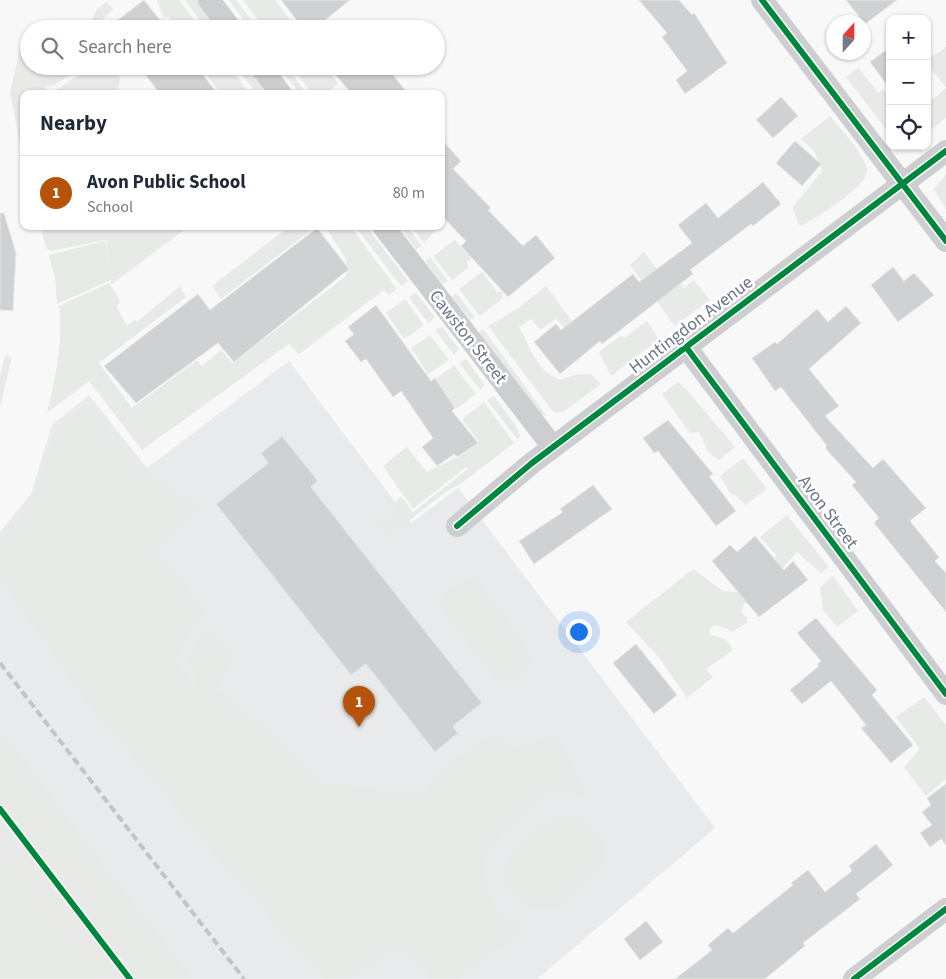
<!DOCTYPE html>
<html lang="en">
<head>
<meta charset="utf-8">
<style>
	:root { --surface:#fff; --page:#f6f6f7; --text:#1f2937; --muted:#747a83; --line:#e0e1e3; --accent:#b45309 }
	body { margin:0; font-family:"Source Sans 3",sans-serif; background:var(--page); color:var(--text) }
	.controls { position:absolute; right:15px; top:15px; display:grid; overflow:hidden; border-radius:10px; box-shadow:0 1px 4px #0004 }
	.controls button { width:45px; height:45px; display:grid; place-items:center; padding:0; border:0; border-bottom:1px solid var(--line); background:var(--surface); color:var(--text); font:25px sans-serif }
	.compass { position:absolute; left:826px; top:15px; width:45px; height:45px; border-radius:50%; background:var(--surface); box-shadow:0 1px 4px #0004; rotate:21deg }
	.you { position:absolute; left:578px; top:631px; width:18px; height:18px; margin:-12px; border:4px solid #fff; border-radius:50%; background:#1a73e8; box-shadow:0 0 0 8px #1a73e833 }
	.badge { display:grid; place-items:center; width:32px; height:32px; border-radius:50%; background:var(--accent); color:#fff; font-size:16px; font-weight:700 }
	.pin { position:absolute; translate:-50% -41px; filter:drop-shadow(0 1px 2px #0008) }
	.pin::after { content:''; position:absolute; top:26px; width:18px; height:15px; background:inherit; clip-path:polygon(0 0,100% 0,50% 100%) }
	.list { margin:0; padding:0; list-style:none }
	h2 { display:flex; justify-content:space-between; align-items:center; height:65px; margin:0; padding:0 20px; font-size:21px }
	h2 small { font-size:16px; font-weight:400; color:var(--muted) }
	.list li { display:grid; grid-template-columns:32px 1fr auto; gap:15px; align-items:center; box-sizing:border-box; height:75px; padding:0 20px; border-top:1px solid var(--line) }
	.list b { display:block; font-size:19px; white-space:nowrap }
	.list p { margin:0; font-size:16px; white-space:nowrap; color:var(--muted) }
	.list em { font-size:16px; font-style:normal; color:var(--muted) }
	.icon { flex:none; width:28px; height:28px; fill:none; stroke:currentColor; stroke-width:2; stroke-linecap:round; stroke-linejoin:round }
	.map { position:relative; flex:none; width:946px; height:979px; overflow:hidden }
	.search { position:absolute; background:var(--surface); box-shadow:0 1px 4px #0004; left:20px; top:20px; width:425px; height:55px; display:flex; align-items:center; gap:12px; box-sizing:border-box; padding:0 18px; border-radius:28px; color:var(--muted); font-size:19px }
	.panel { position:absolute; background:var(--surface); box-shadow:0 1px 4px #0004; left:20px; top:90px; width:425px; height:140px; border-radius:10px }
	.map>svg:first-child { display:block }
	.built { fill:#e8eaeb }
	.green { fill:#e7eae6 }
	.building { fill:#d0d1d2; stroke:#e8e8e8 }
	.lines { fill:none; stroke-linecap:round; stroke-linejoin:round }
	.minor { stroke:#cdcecf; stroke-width:22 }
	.rail { stroke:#c3c4c6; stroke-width:4; stroke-dasharray:8 4; stroke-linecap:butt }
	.cycleway-casing { stroke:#fff; stroke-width:9 }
	.cycleway { stroke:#00873e; stroke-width:6 }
	.labels { text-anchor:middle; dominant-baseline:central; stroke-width:5; stroke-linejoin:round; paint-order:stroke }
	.street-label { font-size:18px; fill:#6a7687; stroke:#fff }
</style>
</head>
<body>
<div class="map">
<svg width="946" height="979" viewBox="0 0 946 979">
	<rect width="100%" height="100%" fill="#f8f8f8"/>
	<path class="built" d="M289,361L411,523L458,488L715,828L537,979H194L0,728V532L31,494L52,425L89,395L147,468Z"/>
	<g class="green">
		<path d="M157,0H179L201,29H179L169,17H163Z"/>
		<path d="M185,0H197L218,29H206Z"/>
		<path d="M229,0H236L258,29H250Z"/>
		<path d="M243,0H275L297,29H265Z"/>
		<path d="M106,2L113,9L98,24L87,28L97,9Z"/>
		<path d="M946,47V87L927,64V60Z"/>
		<path d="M20,48L29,52V66H56L60,68L62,66H85L54,85L45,87L46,90L43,94H24V163L10,93Z"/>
		<path d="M95,66H112L120,79L117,94H49Z"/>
		<path d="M200,66H229L250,94H221Z"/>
		<path d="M235,66H246L263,88L257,94Z"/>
		<path d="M283,66H286L307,94H300L280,68Z"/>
		<path d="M292,66H326L338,84L324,94H312Z"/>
		<path d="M858,67L878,93L884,89L890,98V134L846,77Z"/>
		<path d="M946,88V118L927,133V113L932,109L930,102Z"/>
		<path d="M830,116C840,129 864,153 867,169C870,186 816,217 802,226L798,224L793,207L822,171L815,152L801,139Z"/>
		<path d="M946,175V209L933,189Z"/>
		<path d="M41,226H189L111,285V280L57,304L55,278L49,255L105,241L110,268L106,240L50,251L46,248Z"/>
		<path d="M290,226L315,227L221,299L212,286Z"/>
		<path d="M325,226H350L397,289L389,295L384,290L299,354L289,344L142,450L89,381L47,413C55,378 64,342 59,306L109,283L120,300L117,308L127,326L135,320L137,322L180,286L186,297L99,363L132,408L197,360L202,366L221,350L233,363L346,276V259Z"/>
		<path d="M355,226H366L408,281L401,286Z"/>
		<path d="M399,226H407L422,246L416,249Z"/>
		<path d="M411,226H439L424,243Z"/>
		<path d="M455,240L472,259L466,262L469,267L452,280L433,256Z"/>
		<path d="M644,252L672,289L681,284L684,288L694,280L710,300L675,326L630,265Z"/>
		<path d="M430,257L448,281L442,284L425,261Z"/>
		<path d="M482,272L497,292H502L503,298L480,316L459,289Z"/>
		<path d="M546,286L578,329L570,333L556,319L540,330L531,319L519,327C532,350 534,368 560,380L574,375L591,374L601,384L563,412L554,413L488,326L520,307Z"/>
		<path d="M416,293L435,317L428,323L409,297Z"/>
		<path d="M456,293L475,317L470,320L452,297Z"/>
		<path d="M405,299L424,325L404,339L386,313Z"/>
		<path d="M647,321L659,339L611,376L599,352L620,336L625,337Z"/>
		<path d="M442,327L459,349L454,355L435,330Z"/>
		<path d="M483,329L547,416L540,413L479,333Z"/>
		<path d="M430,335L449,360L428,374L411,348Z"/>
		<path d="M5,355L12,357L0,407V376Z"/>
		<path d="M466,359L485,385L480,390L459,363Z"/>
		<path d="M454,365L476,394L456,409L436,379Z"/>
		<path d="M678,382L686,389L735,447L719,460L708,452L699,432L690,433L662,394Z"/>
		<path d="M494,396L518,429L520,437L518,440L487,400Z"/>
		<path d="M91,401L111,437L141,466L201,508L157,551L204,608L176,660L195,691H219L286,745L326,783L385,792H426L440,770L495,733L515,751L536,740L557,737L586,794L553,791L503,833L483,862C487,899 494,908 525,929L458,979H431L426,969L397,948L349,979H325L237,880L88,703L0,578V543L34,499L56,426Z"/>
		<path d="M484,402L514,443L463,482L444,493L390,536L385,535L374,522C385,523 394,518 398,508L395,503L401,496L413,512L468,469L466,467L413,509L383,466L407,447L427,472C436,466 445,464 455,458H458L479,442L462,419Z"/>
		<path d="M743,458L767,489L746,505L736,496L730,493L720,476Z"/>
		<path d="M787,515L829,567L821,573L797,552L782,569L784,573L744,604L741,612L747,617L748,622L732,632L726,628L715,625L709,629L710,635L726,639L733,650L706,669L713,677L687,698L661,660L626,622L693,569L723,591L737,592L777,556L760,537Z"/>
		<path d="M833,576L858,611L837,627L823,610L820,587Z"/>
		<path d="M476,577L531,655L529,666L514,681H496L443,610L441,603L446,590Z"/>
		<path d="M201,630C237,642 240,664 214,690L195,688V670L185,656L195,648Z"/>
		<path d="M924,697L946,725V779L926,796L904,767L920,749L896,717Z"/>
		<path d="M0,728L194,979H0Z"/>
		<path d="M572,815C619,833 610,865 577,892C567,900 555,911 540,909C533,908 525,904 519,900C477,870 539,816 572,815Z"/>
	</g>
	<g class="building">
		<path d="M144,0L167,29H106Z"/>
		<path d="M281,0H350L314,29H304Z"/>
		<path d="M639,0H679L692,15L694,13L727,63L685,94L676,80L687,71L662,37L667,33Z"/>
		<path d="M846,0H897L865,24Z"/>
		<path d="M890,47V89L870,62Z"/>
		<path d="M139,66H196L218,94H160Z"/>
		<path d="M328,66H386L408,94H352Z"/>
		<path d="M781,97L798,116L773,138L756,120Z"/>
		<path d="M441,139L461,161L453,169L491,208L488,210L523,246L536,235L555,258L508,297L461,246L466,241L441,215Z"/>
		<path d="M795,141L821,164L802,186L776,163Z"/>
		<path d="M763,182L781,204L753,226L751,224L690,270L693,274L602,344L600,341L560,374L534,342L556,324L561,330L633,274L639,282L692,243L678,225L706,203L718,218Z"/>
		<path d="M0,213H4L16,253L13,311L0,310Z"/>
		<path d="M317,228L349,269L234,362L218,343L136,403L104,366L198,294L210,310Z"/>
		<path d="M893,267L904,281L914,273L934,295L898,322L871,285Z"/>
		<path d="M376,305L431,381L435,378L455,408L452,411L478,443L457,457L454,454L437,466L422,447L433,438L401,391L393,397L366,359L361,362L345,341L354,334L348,327Z"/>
		<path d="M846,306L861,323L809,369L839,406L825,416L873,468L883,459L926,508L910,521L939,557L935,561L946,573V612L874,523L879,518L852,485L856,482L825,448L827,446L781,387L775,391L752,358L775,342L777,344L817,309L828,322Z"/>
		<path d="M668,420L713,474L709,476L736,511L716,526L658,451L654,453L643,438Z"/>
		<path d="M282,436L318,481L311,487L482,703L453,726L458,733L435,752L366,664L351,675L216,504L268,463L261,453Z"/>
		<path d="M593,485L612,509L534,564L519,541L563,512L560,509Z"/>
		<path d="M755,536L784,570L793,561L808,580L759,617L712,561L730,545L737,552Z"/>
		<path d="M816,618L877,690L872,695L913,745L891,763L861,728L866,725L831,681L802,704L790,690L819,666L817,664L821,661L797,633Z"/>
		<path d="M636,644L677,695L654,714L613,663Z"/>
		<path d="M946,784V845L941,839L930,847L920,833L932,825L922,812L931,805L927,798Z"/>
		<path d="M876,844L893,865L856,894L860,899L803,943L805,946L765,979H675L712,950L708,945L728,928L733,933L793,885L791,883L808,870L825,892L852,871L849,866Z"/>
		<path d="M646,921L663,942L640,960L624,939Z"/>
	</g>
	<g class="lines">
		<g class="minor">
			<path d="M209,0L231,29"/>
			<path d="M762,0L946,241"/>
			<path d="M260,66L281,94"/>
			<path d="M383,226L553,447"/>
			<path d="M686,347L946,694"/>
			<path d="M457,526L532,463L946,151"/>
			<path d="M854,979L946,909"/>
		</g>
		<path class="rail" d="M0,663L244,979"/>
		<defs>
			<g id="cycleway">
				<path d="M762,0L946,241"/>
				<path d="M686,347L946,694"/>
				<path d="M457,526L532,463L946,151"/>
				<path d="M0,809L130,979"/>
				<path d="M854,979L946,909"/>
			</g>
		</defs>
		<use href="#cycleway" class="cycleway-casing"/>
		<use href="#cycleway" class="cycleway"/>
	</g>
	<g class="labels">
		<g class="street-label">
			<text transform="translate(691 325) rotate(-37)">Huntingdon Avenue</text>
			<text transform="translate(468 337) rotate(52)">Cawston Street</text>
			<text transform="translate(828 512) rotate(53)">Avon Street</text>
		</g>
	</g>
</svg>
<div class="controls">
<button>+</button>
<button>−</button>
<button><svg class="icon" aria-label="locate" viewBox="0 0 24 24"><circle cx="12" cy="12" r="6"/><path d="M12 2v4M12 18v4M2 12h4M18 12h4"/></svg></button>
</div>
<svg class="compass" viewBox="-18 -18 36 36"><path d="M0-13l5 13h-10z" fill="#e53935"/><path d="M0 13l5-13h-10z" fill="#747a83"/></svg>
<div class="you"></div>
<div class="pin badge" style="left:359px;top:727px">1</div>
<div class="search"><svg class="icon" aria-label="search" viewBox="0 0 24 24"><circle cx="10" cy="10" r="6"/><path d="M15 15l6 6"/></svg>Search here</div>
<section class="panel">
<h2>Nearby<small></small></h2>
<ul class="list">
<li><span class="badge">1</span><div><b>Avon Public School</b><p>School</p></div><em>80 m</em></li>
</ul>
</section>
</div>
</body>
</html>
